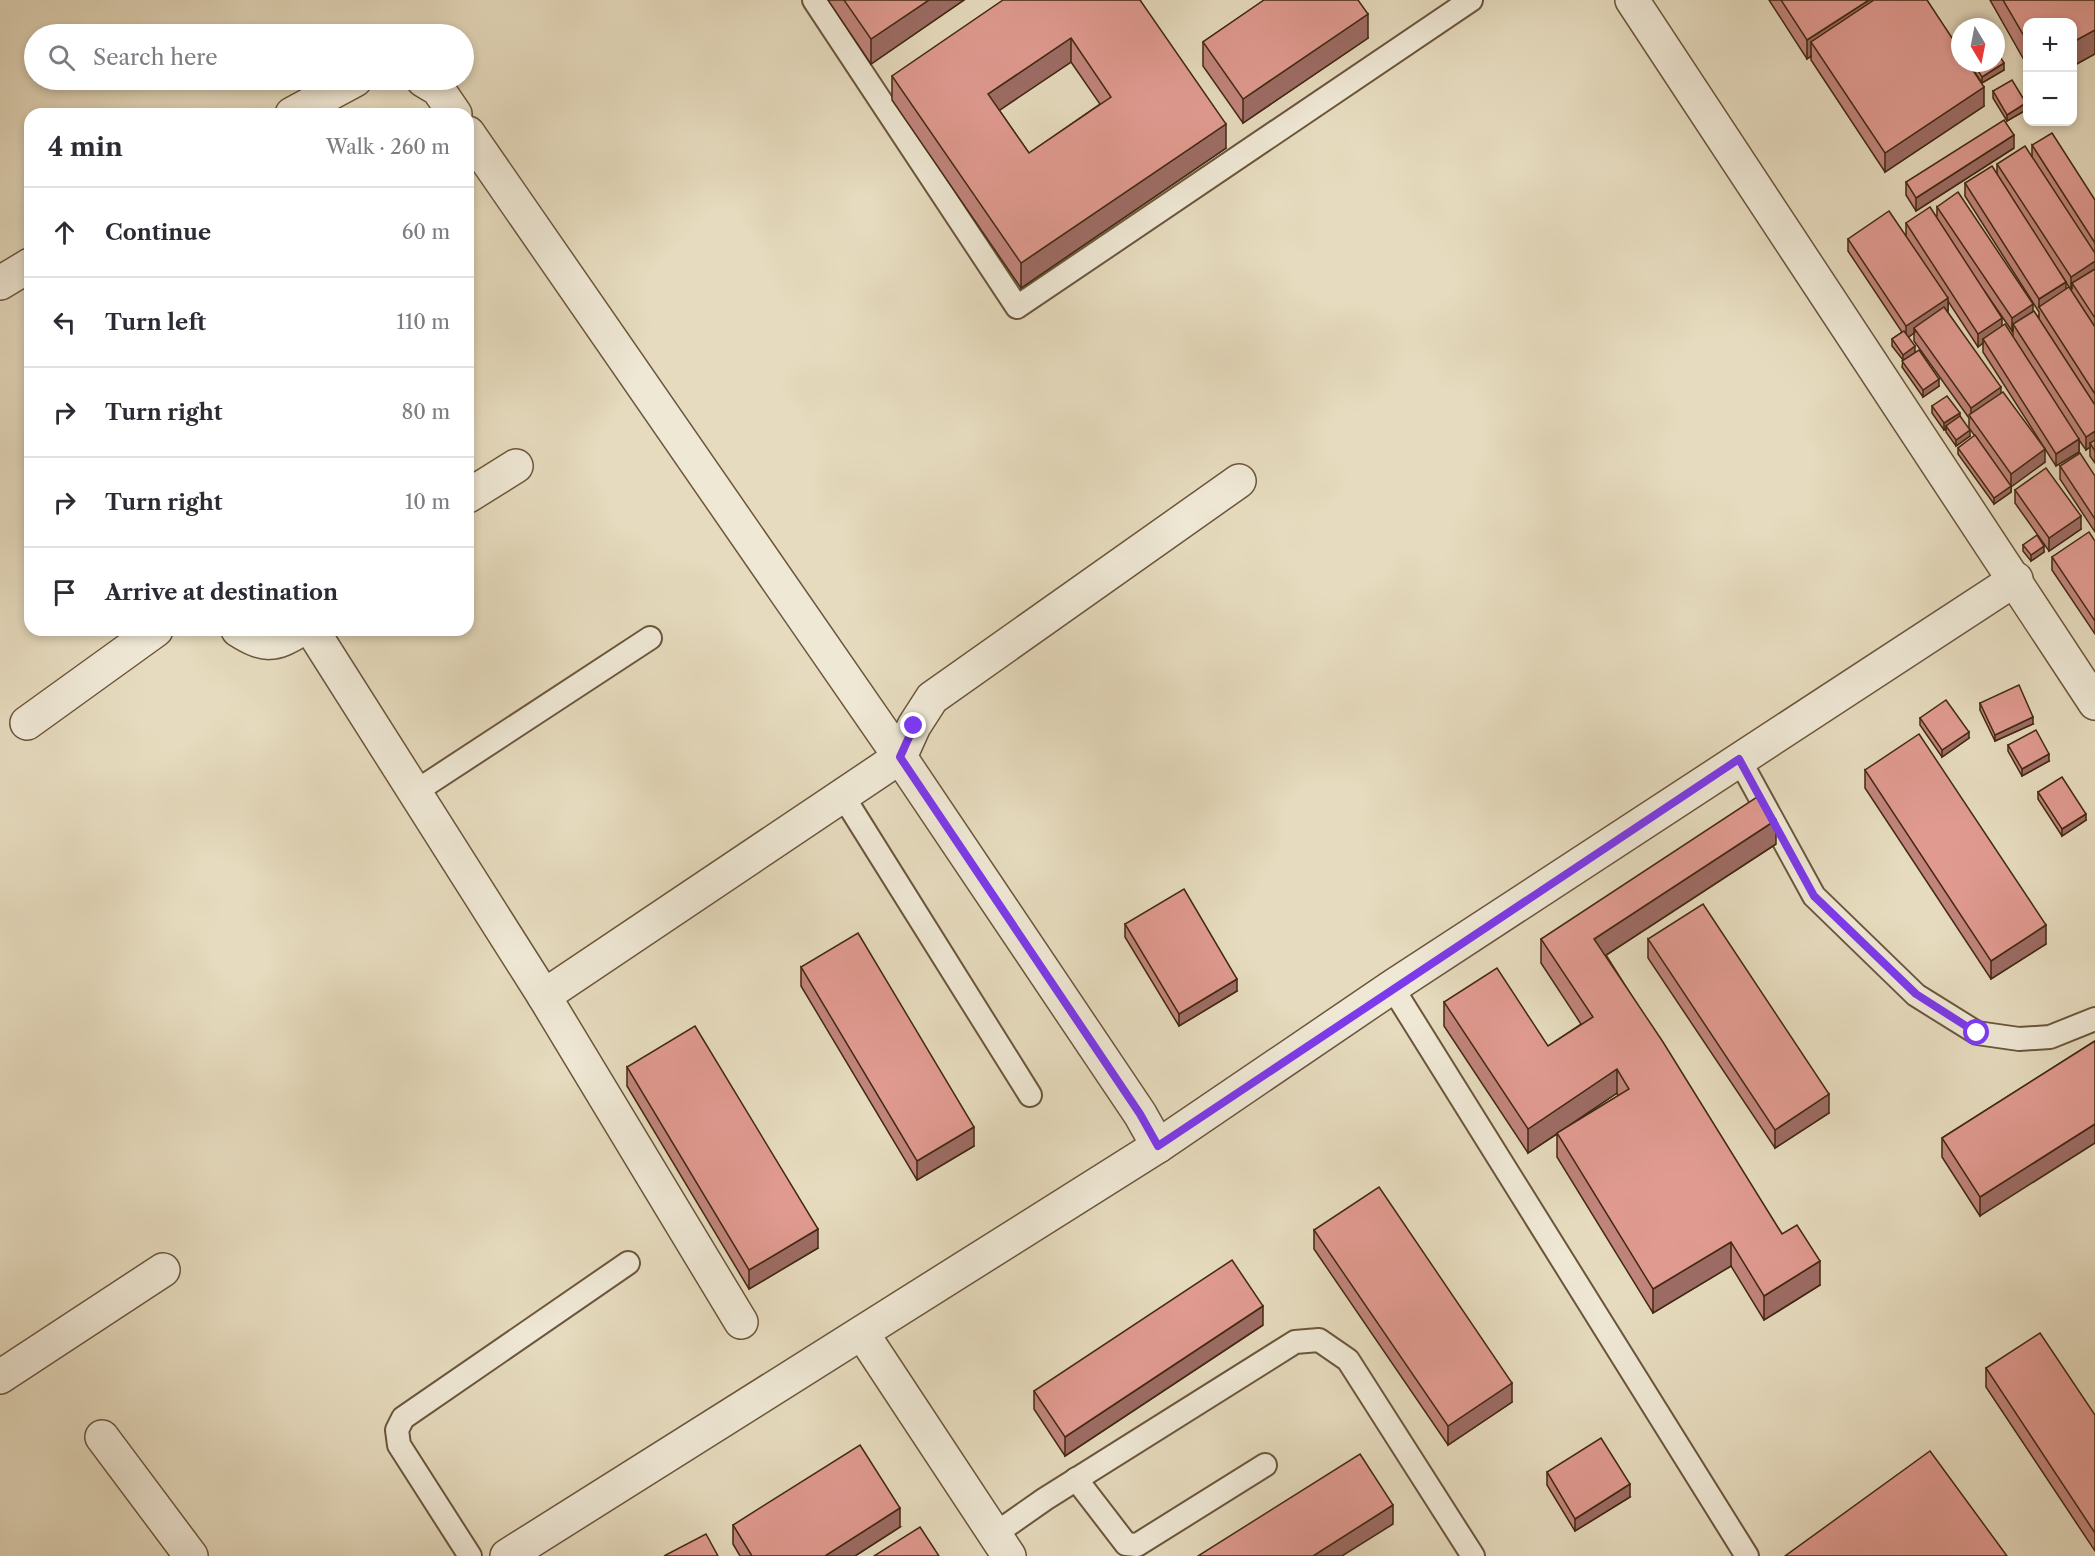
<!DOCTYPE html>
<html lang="en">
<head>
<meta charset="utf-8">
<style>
	:root { --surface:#fff; --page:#f7f7f7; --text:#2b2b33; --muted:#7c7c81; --line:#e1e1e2 }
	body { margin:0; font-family:"Libre Caslon Text",serif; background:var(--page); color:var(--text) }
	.controls { position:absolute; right:18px; top:18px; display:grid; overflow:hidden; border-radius:12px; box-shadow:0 3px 9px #0003 }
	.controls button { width:54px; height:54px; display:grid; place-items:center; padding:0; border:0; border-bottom:2px solid var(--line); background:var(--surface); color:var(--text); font:30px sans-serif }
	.compass { position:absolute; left:1951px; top:18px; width:54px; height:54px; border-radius:50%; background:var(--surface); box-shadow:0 3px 9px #0003; rotate:170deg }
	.stop { position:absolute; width:18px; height:18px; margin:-14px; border:4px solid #7c3aed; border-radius:50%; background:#fff }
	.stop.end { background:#7c3aed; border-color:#fff; box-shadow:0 2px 6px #0008 }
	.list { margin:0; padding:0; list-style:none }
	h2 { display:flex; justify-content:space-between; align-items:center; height:78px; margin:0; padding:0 24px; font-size:26px }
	h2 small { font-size:20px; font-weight:400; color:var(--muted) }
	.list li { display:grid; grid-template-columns:39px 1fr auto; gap:18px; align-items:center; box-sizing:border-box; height:90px; padding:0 24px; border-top:2px solid var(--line) }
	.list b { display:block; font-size:22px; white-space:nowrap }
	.list em { font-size:20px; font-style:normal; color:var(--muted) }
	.icon { flex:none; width:33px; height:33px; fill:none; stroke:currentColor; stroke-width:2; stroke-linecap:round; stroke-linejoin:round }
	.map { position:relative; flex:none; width:2095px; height:1556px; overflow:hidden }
	.search { position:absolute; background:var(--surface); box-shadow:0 3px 9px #0003; left:24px; top:24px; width:450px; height:66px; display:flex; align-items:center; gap:15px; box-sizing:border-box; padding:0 21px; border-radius:33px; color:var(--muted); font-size:22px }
	.panel { position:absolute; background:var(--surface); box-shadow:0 3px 9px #0003; left:24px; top:108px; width:450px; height:528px; border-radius:18px }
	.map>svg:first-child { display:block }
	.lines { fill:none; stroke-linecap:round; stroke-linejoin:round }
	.service-casing { stroke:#6b563c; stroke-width:26 }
	.minor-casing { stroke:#6b563c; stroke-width:36 }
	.service { stroke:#efe8d5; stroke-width:22 }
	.minor { stroke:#efe8d5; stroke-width:33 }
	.wall { fill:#c1847c; stroke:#422911; stroke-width:1.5; fill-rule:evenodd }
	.shaded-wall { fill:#9d6c65; stroke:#422911; stroke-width:1.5 }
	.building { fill:#e09a90; stroke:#422911; stroke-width:1.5; fill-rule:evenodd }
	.route { stroke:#7c3aed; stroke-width:8 }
</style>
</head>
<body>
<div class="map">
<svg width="2095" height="1556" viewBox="0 0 2095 1556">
	<rect width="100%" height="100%" fill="#e6dbbe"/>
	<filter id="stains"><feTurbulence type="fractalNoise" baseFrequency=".00333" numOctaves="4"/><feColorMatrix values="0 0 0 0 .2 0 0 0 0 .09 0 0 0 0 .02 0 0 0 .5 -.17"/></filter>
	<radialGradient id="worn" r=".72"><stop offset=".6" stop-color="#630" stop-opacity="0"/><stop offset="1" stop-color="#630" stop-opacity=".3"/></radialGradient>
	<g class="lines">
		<defs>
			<g id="service">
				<path d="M814,0L1017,307L1471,0"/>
				<path d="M1739,759L1814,896L1916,995L1977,1033L2019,1039L2050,1037L2095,1019"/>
				<path d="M415,792L650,638"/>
				<path d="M843,796L1030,1095"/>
				<path d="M1392,987L1747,1556"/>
				<path d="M1076,1479L1126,1544L1137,1545L1265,1465"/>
				<path d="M995,1534L1045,1499L1295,1342L1319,1340L1348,1360L1473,1556"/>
				<path d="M470,1556L399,1445L397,1430L403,1418L628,1263"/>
			</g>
			<g id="minor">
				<path d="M1632,0L2095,703"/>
				<path d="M423,80L438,89L455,114"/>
				<path d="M292,114L355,80"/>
				<path d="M468,133L900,757L1140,1114L1158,1146"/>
				<path d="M0,283L30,265"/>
				<path d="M468,496L516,466"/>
				<path d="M238,630C265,647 274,646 300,630"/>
				<path d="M312,630L544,996L741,1322"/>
				<path d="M27,723L156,630"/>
				<path d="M544,996L900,757L914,726L932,698L1239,481"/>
				<path d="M862,1333L1009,1556"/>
				<path d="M0,1377L163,1270"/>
				<path d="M102,1437L191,1556"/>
				<path d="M507,1556L1158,1146L1392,987L2016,579"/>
			</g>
		</defs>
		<use href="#service" class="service-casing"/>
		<use href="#minor" class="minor-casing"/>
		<use href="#service" class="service"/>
		<use href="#minor" class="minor"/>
	</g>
	<g class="wall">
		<path d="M828,0H964L871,64Z"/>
		<path d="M1140,0L1226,148L1021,288L892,100V76ZM1071,62L1100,104L1029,153L999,110Z"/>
		<path d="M1263,0H1358L1368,38L1243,123L1203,66V42L1263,1Z"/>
		<path d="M1769,0H1927L1984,106L1885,172L1811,60V56L1807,59Z"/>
		<path d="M1990,0H2095V54L2073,66L2028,22V67Z"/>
		<path d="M1960,35V48L1957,43V36Z"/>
		<path d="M1969,63H1996L2004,70L1982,83Z"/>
		<path d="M1993,91L2026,110L2007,121L1993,98Z"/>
		<path d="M2032,145L2095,200V463L2090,456V447L2086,450L2079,440V452L2056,466L1983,352V343L1978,347L1948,301V311H1947L2001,393L2045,462L2011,486V492L1994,504L1958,454V448L1975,436L1969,428V418L1914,341V333L1908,337L1915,352L1939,386L1923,397L1902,367L1903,360L1892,346V339L1902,332L1848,251V239L1906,236V223L1937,216V207L2033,312L2039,317V312L1965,196V183L1997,174V164L2032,157ZM2059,271L2069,287L2066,289ZM1983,289L2012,331L2013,330V337L2002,326Z"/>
		<path d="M2014,148L1916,211L1906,195V182Z"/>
		<path d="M1932,406L1960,416L1970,436L1956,446L1946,432V429L1944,430L1932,413Z"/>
		<path d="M2060,466L2095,476V532L2060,479Z"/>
		<path d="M2015,490L2081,529L2049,551L2015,503Z"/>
		<path d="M2095,541V634L2052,570V557Z"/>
		<path d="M2023,545L2044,552L2031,561L2023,551Z"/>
		<path d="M1980,703L2033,724L1995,741L1980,710Z"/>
		<path d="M1920,718L1969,738L1942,757L1920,725Z"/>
		<path d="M2008,745L2049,761L2022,776L2008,751Z"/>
		<path d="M1865,770L2046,944L1991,979L1865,788Z"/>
		<path d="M2038,792L2086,820L2062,836L2038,799Z"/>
		<path d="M1776,844L1606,955L1782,1234L1820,1285L1764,1320L1731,1266L1653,1313L1557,1157V1134L1528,1153L1444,1026V1002L1548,1046L1581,1024L1541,963V939ZM1617,1093L1618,1096L1565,1128Z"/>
		<path d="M1125,924L1237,991L1179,1026L1125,937Z"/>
		<path d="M1648,939L1829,1113L1775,1148L1648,958Z"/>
		<path d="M801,967L974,1146L917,1180L801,986Z"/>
		<path d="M2095,1041L1980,1216L1942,1157V1138Z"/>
		<path d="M627,1067L818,1248L749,1289L627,1086Z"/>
		<path d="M1314,1230L1512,1402L1448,1445L1314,1249Z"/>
		<path d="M1263,1325L1065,1456L1034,1409V1391Z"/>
		<path d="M1986,1368L2095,1415V1551L1986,1387Z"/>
		<path d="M1547,1472L1630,1497L1575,1531L1547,1485Z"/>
		<path d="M733,1525L900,1527L855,1556H740L733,1544Z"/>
	</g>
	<g class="shaded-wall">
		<path d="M929,0H964L871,64V39Z"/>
		<path d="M1869,0H1898L1811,42V56L1807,59V40Z"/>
		<path d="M1368,14V38L1243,123V99Z"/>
		<path d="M2095,30V54L2073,66V42Z"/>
		<path d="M1071,38V62L988,118V94Z"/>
		<path d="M2004,63V70L1982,83V77Z"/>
		<path d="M1984,87V106L1885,172V153Z"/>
		<path d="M2026,103V110L2007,121V115Z"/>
		<path d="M1226,124V148L1021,288V263Z"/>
		<path d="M2014,135V148L1916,211V198Z"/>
		<path d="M2095,261V274L2072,283V289L2071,290V277Z"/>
		<path d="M2066,282V295L2039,307V299Z"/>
		<path d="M1948,298V311L1916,332L1914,328V333L1906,339V326Z"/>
		<path d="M2033,304V317L2013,324V330L2012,331V318Z"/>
		<path d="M2002,318V331L1983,339V343L1978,347V334Z"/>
		<path d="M1915,346V353L1903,361V355Z"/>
		<path d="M1939,379V386L1923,397V390Z"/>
		<path d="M2001,387V400L1971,418V408Z"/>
		<path d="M1960,413V420L1946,426V429L1944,430V423Z"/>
		<path d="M1970,430V436L1956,446V440Z"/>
		<path d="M2095,431V444L2090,443V447L2086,450V437Z"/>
		<path d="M2079,439V452L2056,466V454Z"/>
		<path d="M2045,449V462L2011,487V474Z"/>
		<path d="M2011,486V492L1994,504V498Z"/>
		<path d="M2081,516V529L2049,551V538Z"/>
		<path d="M2044,546V552L2031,561V555Z"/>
		<path d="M2033,717V724L1995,741V735Z"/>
		<path d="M1969,732V738L1942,757V750Z"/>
		<path d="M2049,754V761L2022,776V769Z"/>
		<path d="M2086,814V820L2062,836V829Z"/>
		<path d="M1776,820V844L1594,963V939Z"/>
		<path d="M2046,925V944L1991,979V961Z"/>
		<path d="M1237,979V991L1179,1026V1014Z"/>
		<path d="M1617,1069V1093L1528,1153V1129Z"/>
		<path d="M1829,1094V1113L1775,1148V1130Z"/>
		<path d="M2095,1124V1143L1980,1216V1197Z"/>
		<path d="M974,1127V1146L917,1180V1161Z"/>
		<path d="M818,1229V1248L749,1289V1270Z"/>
		<path d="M1731,1242V1266L1653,1313V1289Z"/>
		<path d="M1820,1261V1285L1764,1320V1296Z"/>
		<path d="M1263,1306V1325L1065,1456V1437Z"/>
		<path d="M1512,1383V1402L1448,1445V1426Z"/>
		<path d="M1630,1484V1497L1575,1531V1519Z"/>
		<path d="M1393,1505V1524L1342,1556H1313Z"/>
		<path d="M900,1508V1527L855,1556H825Z"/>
	</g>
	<g class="building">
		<path d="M844,0H929L871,39Z"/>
		<path d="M1003,0H1140L1226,124L1021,263L892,76ZM1071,38L1111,97L1029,153L988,94Z"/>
		<path d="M1264,0H1358L1368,14L1243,99L1203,42Z"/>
		<path d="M1781,0H1869L1807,40Z"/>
		<path d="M1874,0H1927L1960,50V63H1968L1984,87L1885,153L1811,42Z"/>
		<path d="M2003,0H2095V30L2073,42V22H2028V43Z"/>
		<path d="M1979,23L1982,27H1972Z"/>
		<path d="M1996,50L2004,63L1982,77L1973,63H1996Z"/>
		<path d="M2012,80L2026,103L2007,115L1993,91Z"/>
		<path d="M2004,120L2014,135L1916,198L1906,182Z"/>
		<path d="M2052,133L2095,200V243L2032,145Z"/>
		<path d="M2025,146L2095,253V261L2071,277L1997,164Z"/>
		<path d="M1992,166L2066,282L2039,299L1965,183Z"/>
		<path d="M1958,192L2033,304L2012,318L1937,207Z"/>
		<path d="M1930,207L2002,318L1978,334L1906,223Z"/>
		<path d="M1889,211L1948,298L1906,326L1848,239Z"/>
		<path d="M2095,269V318L2072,283Z"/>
		<path d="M2069,287L2095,327V394L2039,307Z"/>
		<path d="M1944,307L2001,387L1971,408L1914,328Z"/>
		<path d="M2034,311L2095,405V431L2086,437L2013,324Z"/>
		<path d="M2005,324L2079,439L2056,454L1983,339Z"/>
		<path d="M1904,331L1915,346L1903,355L1892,339Z"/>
		<path d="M1919,350L1939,379L1923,390L1902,361Z"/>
		<path d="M2003,392L2045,449L2011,474L1969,415Z"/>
		<path d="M1947,396L1960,413L1944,423L1932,406Z"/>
		<path d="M1960,416L1970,430L1956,440L1946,426Z"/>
		<path d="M1975,435L2011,486L1994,498L1958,448Z"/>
		<path d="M2095,440V451L2090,443Z"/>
		<path d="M2080,453L2095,476V519L2060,466Z"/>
		<path d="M2046,468L2081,516L2049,538L2015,490Z"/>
		<path d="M2089,532L2095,541V621L2052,557Z"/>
		<path d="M2037,535L2044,546L2031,555L2023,545Z"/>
		<path d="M2019,685L2033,717L1995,735L1980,703Z"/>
		<path d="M1946,700L1969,732L1942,750L1920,718Z"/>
		<path d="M2036,730L2049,754L2022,769L2008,745Z"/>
		<path d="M1919,734L2046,925L1991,961L1865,770Z"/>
		<path d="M2062,777L2086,814L2062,829L2038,792Z"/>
		<path d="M1760,795L1776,820L1594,939L1663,1042L1782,1234L1797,1225L1820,1261L1764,1296L1731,1242L1653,1289L1557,1133L1629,1089L1617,1069L1528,1129L1444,1002L1497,968L1548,1046L1593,1017L1541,939Z"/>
		<path d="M1184,889L1237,979L1179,1014L1125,924Z"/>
		<path d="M1703,904L1829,1094L1775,1130L1648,939Z"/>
		<path d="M858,933L974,1127L917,1161L801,967Z"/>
		<path d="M695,1026L818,1229L749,1270L627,1067Z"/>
		<path d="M2095,1041V1124L1980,1197L1942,1138Z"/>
		<path d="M1379,1187L1512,1383L1448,1426L1314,1230Z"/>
		<path d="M1232,1260L1263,1306L1065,1437L1034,1391Z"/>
		<path d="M2040,1333L2095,1415V1533L1986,1368Z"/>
		<path d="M1601,1438L1630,1484L1575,1519L1547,1472Z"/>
		<path d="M860,1445L900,1508L825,1556H752L733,1525Z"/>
		<path d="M1930,1451L2007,1556H1785Z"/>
		<path d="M1360,1454L1393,1505L1313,1556H1198Z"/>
		<path d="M920,1527L939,1556H874Z"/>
		<path d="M706,1534L718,1556H664Z"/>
	</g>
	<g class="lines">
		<path class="route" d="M914,726L900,757L1140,1114L1158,1146L1739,759L1814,896L1916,994L1977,1033"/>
	</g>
	<rect width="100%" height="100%" filter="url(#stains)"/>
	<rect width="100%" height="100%" fill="url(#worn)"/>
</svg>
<div class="controls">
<button>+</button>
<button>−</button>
</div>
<svg class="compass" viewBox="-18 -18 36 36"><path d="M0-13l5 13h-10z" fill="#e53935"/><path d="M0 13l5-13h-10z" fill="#7c7c81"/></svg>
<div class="stop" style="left:1977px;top:1033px"></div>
<div class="stop end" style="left:914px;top:726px"></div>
<div class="search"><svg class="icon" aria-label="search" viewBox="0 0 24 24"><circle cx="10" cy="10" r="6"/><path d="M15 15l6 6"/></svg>Search here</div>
<section class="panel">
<h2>4 min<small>Walk · 260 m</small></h2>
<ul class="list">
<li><svg class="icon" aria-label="ahead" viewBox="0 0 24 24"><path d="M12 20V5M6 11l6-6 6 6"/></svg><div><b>Continue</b></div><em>60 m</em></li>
<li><svg class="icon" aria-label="left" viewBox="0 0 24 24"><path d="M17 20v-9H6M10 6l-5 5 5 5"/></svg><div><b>Turn left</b></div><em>110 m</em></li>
<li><svg class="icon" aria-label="right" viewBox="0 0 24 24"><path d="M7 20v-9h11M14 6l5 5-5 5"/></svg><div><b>Turn right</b></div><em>80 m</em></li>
<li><svg class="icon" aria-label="right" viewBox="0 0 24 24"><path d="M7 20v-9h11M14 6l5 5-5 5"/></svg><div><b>Turn right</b></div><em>10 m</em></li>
<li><svg class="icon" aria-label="arrive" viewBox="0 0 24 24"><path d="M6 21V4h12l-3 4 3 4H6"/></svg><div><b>Arrive at destination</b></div></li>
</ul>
</section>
</div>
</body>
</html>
